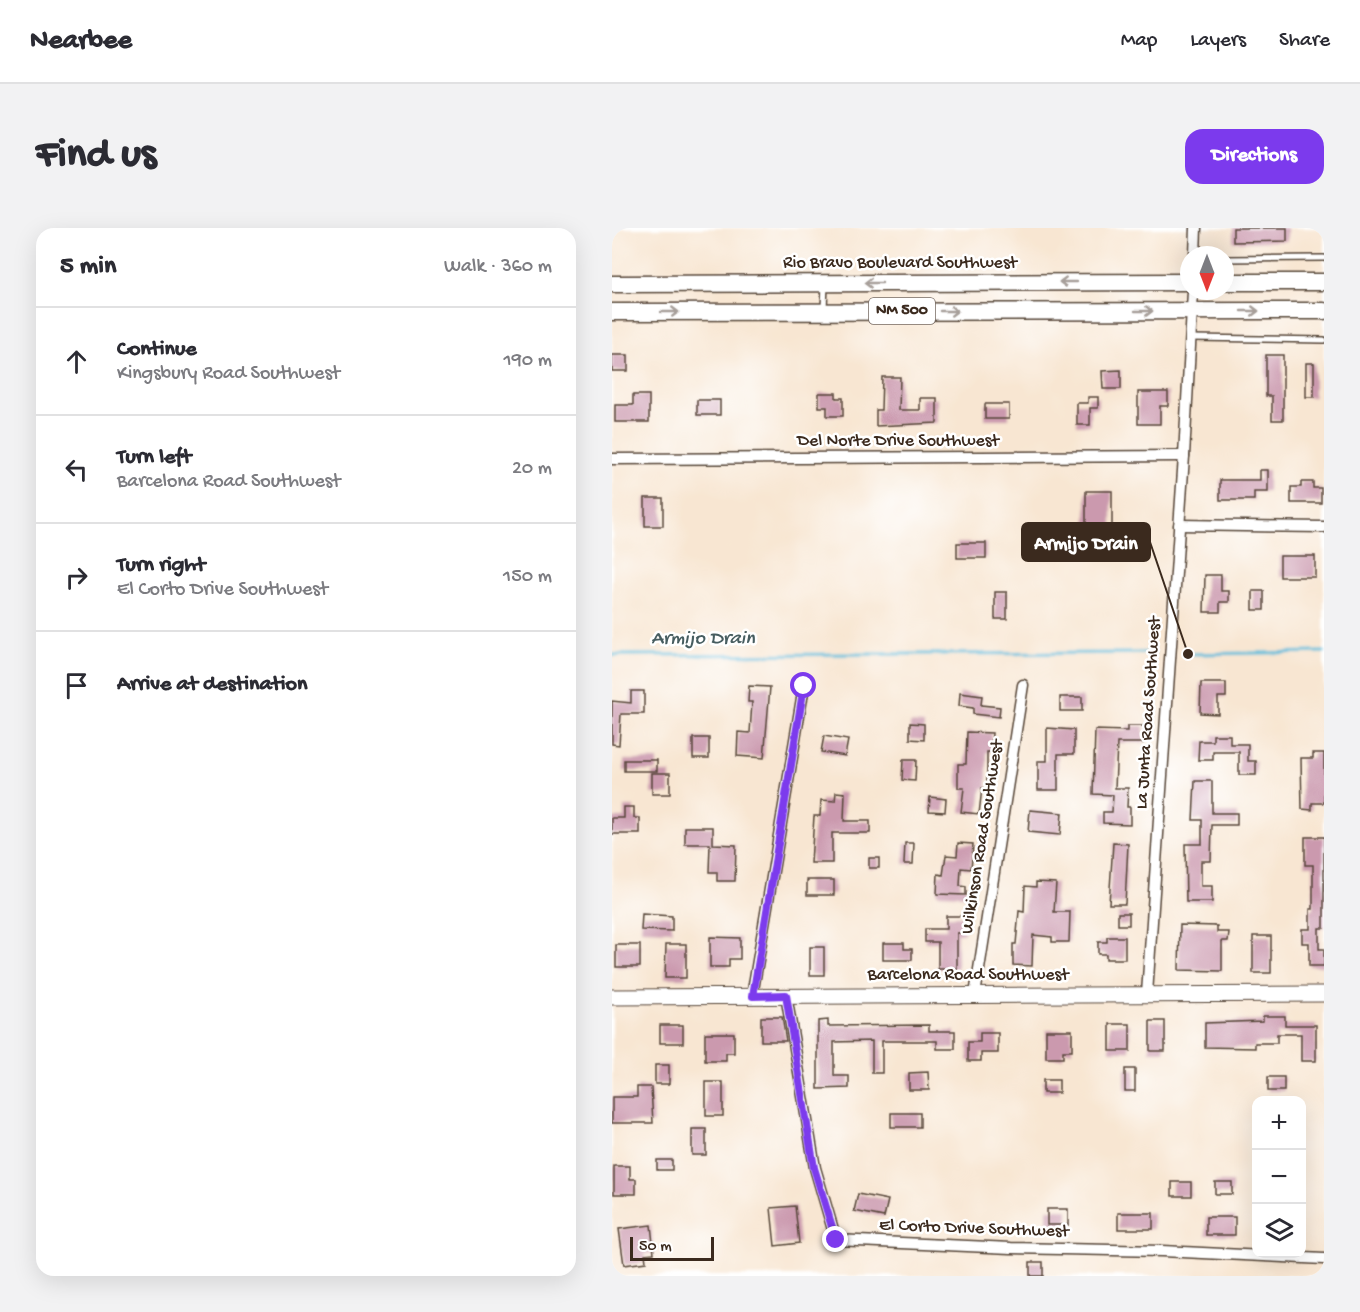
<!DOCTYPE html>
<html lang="en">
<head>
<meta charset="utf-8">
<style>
	:root { --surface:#fff; --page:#f2f2f3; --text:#2b2b33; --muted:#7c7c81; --line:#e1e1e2; --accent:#7c3aed }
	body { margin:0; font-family:"Gochi Hand",sans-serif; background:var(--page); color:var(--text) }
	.controls { position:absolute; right:18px; bottom:18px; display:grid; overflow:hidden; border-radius:12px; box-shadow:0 6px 24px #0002 }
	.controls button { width:54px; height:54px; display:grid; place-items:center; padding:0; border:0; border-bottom:2px solid var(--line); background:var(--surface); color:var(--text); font:30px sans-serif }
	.compass { position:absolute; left:568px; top:18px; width:54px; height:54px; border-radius:50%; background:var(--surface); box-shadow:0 6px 24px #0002; rotate:180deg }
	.scale { position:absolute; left:18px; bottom:15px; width:84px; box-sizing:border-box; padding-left:6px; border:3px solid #3b2a1e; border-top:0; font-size:16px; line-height:21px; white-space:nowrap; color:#3b2a1e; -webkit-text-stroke:4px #fff; paint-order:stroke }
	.stop { position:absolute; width:18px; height:18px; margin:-14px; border:4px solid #7c3aed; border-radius:50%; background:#fff }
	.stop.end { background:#7c3aed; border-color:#fff; box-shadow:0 2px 6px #0008 }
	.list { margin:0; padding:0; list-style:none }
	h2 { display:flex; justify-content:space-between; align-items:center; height:78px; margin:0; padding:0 24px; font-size:26px }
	h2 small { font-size:20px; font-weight:400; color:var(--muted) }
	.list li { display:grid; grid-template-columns:39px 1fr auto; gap:18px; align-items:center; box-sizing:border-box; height:108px; padding:0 24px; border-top:2px solid var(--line) }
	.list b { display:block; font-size:22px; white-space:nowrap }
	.list p { margin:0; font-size:20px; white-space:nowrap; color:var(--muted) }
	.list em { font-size:20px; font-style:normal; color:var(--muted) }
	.icon { flex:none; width:33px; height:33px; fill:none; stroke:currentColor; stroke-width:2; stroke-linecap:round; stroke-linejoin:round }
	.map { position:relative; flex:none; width:712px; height:1048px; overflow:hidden; border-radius:18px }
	header { display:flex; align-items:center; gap:36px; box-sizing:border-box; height:84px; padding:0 30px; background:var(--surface); border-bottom:2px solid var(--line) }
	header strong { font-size:28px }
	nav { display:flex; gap:33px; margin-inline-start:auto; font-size:21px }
	.intro { display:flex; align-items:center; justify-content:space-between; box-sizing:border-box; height:144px; padding:0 36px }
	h1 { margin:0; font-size:42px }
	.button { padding:15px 27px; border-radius:18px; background:var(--accent); color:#fff; font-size:21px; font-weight:700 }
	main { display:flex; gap:36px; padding:0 36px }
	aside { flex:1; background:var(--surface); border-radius:18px; box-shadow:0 6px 24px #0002 }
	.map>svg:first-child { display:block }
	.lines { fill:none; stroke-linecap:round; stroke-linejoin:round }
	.stream { stroke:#5ebddc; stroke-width:3 }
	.building { fill:#cb99ae }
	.lane-casing { stroke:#574639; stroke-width:8 }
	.street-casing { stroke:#574639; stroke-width:13 }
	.secondary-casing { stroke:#574639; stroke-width:17 }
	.primary-casing { stroke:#574639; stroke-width:19 }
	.lane { stroke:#fff; stroke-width:5 }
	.street { stroke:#fff; stroke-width:10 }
	.secondary { stroke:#fff; stroke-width:15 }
	.primary { stroke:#fff; stroke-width:16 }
	.oneway { stroke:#a79f9a }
	.route { stroke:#7c3aed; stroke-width:8 }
	.labels { text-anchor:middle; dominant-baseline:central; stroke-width:5; stroke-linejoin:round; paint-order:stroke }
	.shield { fill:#fff; stroke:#766a62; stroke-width:1.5 }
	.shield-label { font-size:16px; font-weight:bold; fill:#3b2a1e }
	.street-label { font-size:18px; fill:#3b2a1e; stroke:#fff }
	.water-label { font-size:20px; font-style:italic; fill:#475d60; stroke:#fff }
	.leader { fill:none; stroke:#3b2a1e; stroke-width:2 }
	.callout-dot { fill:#3b2a1e; stroke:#fff; stroke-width:2 }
	.callout { fill:#3b2a1e; stroke:#3b2a1e; stroke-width:2 }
	.callout-label { font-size:20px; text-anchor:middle; font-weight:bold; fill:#fff }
</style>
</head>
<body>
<header>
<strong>Nearbee</strong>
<nav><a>Map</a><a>Layers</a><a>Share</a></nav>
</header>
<div class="intro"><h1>Find us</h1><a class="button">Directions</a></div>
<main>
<aside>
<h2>5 min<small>Walk · 360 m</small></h2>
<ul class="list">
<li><svg class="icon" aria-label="ahead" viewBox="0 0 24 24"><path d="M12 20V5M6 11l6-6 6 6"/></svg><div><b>Continue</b><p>Kingsbury Road Southwest</p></div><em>190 m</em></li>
<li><svg class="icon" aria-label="left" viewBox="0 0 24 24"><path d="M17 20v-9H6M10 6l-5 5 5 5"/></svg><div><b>Turn left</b><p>Barcelona Road Southwest</p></div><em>20 m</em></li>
<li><svg class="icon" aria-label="right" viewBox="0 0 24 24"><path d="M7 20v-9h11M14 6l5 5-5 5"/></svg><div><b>Turn right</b><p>El Corto Drive Southwest</p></div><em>150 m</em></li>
<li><svg class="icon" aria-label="arrive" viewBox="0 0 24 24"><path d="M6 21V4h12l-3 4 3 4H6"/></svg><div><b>Arrive at destination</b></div></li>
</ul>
</aside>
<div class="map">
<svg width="712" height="1048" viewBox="0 0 712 1048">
	<rect width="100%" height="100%" fill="#fff"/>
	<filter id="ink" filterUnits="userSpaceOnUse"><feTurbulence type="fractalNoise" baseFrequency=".0167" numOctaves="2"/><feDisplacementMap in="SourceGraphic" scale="12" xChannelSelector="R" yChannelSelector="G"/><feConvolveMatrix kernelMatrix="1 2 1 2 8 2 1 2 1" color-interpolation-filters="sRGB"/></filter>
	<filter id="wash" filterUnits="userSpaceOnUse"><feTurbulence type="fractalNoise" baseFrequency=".008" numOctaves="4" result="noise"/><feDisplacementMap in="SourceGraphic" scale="24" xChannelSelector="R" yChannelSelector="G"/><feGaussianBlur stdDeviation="1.35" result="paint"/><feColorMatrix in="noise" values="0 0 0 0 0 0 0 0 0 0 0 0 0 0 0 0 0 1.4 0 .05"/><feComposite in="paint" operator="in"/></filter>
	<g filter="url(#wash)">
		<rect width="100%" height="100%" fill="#f8e6d2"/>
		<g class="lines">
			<g class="stream">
				<path d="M576,426L712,424"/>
				<path d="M0,427L542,425"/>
			</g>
		</g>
		<g id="blocks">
			<g class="building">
				<path d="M621,0H675V13L621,14Z"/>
				<rect x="0" y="127" width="16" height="16"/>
				<path d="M654,127H671V192H660V168H654Z"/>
				<rect x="694" y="135" width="8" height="34"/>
				<path d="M509,142V161H491L490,143Z"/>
				<path d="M270,149H288L287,182H308V170H325V195L264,198V182H269Z"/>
				<path d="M526,164H556V178H548V196H526Z"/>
				<path d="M207,165H224V170H231V188H215V179H207Z"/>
				<path d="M21,167H37V194H3V177H21Z"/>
				<path d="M476,169H486V180H478V197H465V175H476Z"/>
				<rect x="85" y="172" width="23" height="15"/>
				<rect x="373" y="176" width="24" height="15"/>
				<path d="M648,242H656V264H642V272H608V252H648Z"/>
				<path d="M689,254H701V260H709V275H679V259H689Z"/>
				<rect x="474" y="263" width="26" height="40"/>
				<rect x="33" y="270" width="18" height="28"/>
				<rect x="345" y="315" width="29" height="15"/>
				<rect x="668" y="328" width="35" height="21"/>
				<path d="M593,347H609V363H617V374H608V384H592Z"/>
				<rect x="641" y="363" width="11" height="19"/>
				<rect x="383" y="364" width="12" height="27"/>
				<path d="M589,455H614V469H606V486L588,485Z"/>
				<path d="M137,458L158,459L152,530L125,528L126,504L138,505L140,474H136Z"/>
				<path d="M19,463H32V486H9L7,517L0,516V473L19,475Z"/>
				<path d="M348,465L370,468L369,477L388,479L387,489L361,486V480L347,478Z"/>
				<rect x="448" y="469" width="22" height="14"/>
				<path d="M298,495L312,496V512L298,511Z"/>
				<path d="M515,498H532V515H505L503,560H516L515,579H518V596L491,595V584H500L501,567L481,566L483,502L515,503Z"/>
				<path d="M435,500L462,502V526H446V562H426V533H435Z"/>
				<path d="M355,504L380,505L379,524H375V560H370L367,586L349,584L352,560H346V536H354Z"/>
				<path d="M601,507H618V516H636V533H644V547H627V524H601V532H586L587,513H601Z"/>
				<path d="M212,508L236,512L233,528L209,524Z"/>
				<rect x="81" y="510" width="16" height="20"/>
				<path d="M701,525H712V575H700V582L690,581L689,530H701Z"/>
				<rect x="12" y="532" width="33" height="11"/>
				<path d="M291,532H304L303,553L290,552Z"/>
				<rect x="40" y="545" width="18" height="21"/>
				<path d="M583,553H600V585H625V597H600L599,633H589V658H600V674H574L573,616H590V592H581Z"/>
				<path d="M224,564L233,565L232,593H258V605H220V635H199L202,588H208L209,572L223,573Z"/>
				<path d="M318,569L334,571L333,584L317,583Z"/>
				<path d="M12,579H22V590H28V606H0V590H12Z"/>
				<path d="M418,582L450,585L448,607L416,604Z"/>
				<path d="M73,599H101V616L124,617L123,653H105V644H97L98,616H73Z"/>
				<path d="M693,609H712V700H707V721H712V738H697V715H690V701H698V681H701V637H693Z"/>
				<path d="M293,615H302L301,636H292Z"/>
				<path d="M346,615L361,616L359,641L349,640L348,658L354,659V667L325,666L326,646L331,647L334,627L345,628Z"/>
				<path d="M501,615L516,616L513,676H497Z"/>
				<rect x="257" y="630" width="10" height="10"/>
				<rect x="195" y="652" width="27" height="15"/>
				<path d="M424,654L444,655L442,684H458L457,714H440V709L421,707L420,738L401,737V716H404L407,683L412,684L413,658L424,659Z"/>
				<rect x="506" y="685" width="11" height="12"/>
				<path d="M30,686L60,688V703L29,702Z"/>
				<path d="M334,688H352V705H345V741H326V714H313V701H334Z"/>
				<path d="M568,697L605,698V704H617L616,713H610V743L567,742Z"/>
				<rect x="641" y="708" width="18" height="37"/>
				<path d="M98,709L128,710V731H117V739H98Z"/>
				<path d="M495,709H513V731H494V726H486V714H495Z"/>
				<path d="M271,715H292V721H300V732H271Z"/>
				<path d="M54,716H74V750H53Z"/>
				<rect x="4" y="717" width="24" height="22"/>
				<rect x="198" y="719" width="14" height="28"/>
				<path d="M651,788H673V797H704V833H689V806H665V815H643V820L593,819V795L651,793Z"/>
				<path d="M149,789H170L174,813H149Z"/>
				<path d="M216,792V798L317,797V803H343V821H325V813H270V845H260V813L222,814V848H237V860L206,861V793Z"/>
				<rect x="538" y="793" width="15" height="30"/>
				<rect x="498" y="796" width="20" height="27"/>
				<rect x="48" y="797" width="23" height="18"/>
				<path d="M434,802H460V823H451V830H434Z"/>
				<path d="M93,805H122V825H114V833H93Z"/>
				<path d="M368,805H386V825H369V833H356V814H368Z"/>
				<rect x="43" y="837" width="14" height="19"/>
				<rect x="513" y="841" width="10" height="22"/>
				<path d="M316,844L317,862H297V845Z"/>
				<rect x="656" y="849" width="16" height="14"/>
				<rect x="431" y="852" width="16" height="13"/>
				<rect x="94" y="854" width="17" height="34"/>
				<path d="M25,859H39L41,895H0V869H25Z"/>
				<rect x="279" y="885" width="29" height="14"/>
				<rect x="80" y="901" width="14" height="26"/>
				<rect x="45" y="932" width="15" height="10"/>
				<path d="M2,938H18V951H24V966H2Z"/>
				<rect x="560" y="954" width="19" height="14"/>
				<rect x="603" y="954" width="17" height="12"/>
				<path d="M246,966L276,972L272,989L242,983Z"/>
				<path d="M183,978L187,1015L163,1018L159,980Z"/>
				<rect x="435" y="981" width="21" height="16"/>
				<rect x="506" y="985" width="35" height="16"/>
				<rect x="594" y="989" width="29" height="18"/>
				<path d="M39,997L42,1025L33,1026L34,1034L12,1037L7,1001Z"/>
				<rect x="418" y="1034" width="13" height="14"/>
			</g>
		</g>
	</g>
	<g filter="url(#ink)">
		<use href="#blocks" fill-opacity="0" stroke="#574639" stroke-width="1.5"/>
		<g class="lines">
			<defs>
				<g id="lane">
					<path d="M613,31L712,30"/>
					<path d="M212,80L213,57"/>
					<path d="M578,110L712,112"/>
				</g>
				<g id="street">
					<path d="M583,27L584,0"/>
					<path d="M0,231L572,228"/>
					<path d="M567,297L712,299"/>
					<path d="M535,766L572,228L581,63"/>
					<path d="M174,767L203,940L224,1012L399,1020L550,1023L712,1031"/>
					<path d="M363,767L411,457"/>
					<path d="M140,768L192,458"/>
				</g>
				<path id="secondary" d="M0,769L712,766"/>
				<g id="primary">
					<path d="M613,54H712"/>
					<path d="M0,56L577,54"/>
					<path d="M0,84L712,83"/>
				</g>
			</defs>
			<use href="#lane" class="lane-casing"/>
			<use href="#street" class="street-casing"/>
			<use href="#secondary" class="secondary-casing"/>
			<use href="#primary" class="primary-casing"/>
			<use href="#lane" class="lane"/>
			<use href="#street" class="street"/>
			<use href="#secondary" class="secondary"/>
			<use href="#primary" class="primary"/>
		</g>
		<defs><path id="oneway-shaft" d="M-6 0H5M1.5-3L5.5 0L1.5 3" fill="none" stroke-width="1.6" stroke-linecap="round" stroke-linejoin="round" transform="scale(1.5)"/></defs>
		<g class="oneway">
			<use href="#oneway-shaft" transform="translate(456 54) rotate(180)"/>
			<use href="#oneway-shaft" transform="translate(261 55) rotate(180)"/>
			<use href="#oneway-shaft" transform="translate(337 83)"/>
			<use href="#oneway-shaft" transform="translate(532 83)"/>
			<use href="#oneway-shaft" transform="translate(638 83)"/>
			<use href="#oneway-shaft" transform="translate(58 84)"/>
		</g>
	</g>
	<g class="lines" filter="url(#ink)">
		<path class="route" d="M192,458L141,768L174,767L202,940L224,1012"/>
	</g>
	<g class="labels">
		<rect class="shield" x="257" y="70" width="66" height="26" rx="4.5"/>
		<g class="shield-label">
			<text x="290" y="83">NM 500</text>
		</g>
		<g class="street-label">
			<text x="288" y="35">Rio Bravo Boulevard Southwest</text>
			<text x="286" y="213">Del Norte Drive Southwest</text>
			<text transform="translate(537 485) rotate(-86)">La Junta Road Southwest</text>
			<text transform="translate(371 609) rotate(-81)">Wilkinson Road Southwest</text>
			<text x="356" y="747">Barcelona Road Southwest</text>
			<text transform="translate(362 1001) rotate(2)">El Corto Drive Southwest</text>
		</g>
		<g class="water-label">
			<text x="91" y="411">Armijo Drain</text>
		</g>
	</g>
	<path class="leader" d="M576 426L538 314"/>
	<circle class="callout-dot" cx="576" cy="426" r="6"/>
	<rect class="callout" x="410" y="295" width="128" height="38" rx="6"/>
	<g class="callout-label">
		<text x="474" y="321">Armijo Drain</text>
	</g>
</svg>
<div class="controls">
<button>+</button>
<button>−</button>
<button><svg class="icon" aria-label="layers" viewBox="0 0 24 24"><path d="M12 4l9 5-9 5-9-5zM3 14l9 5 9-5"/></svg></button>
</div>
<svg class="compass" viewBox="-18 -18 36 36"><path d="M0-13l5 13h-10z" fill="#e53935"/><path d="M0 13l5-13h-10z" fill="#7c7c81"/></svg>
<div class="scale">50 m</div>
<div class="stop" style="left:192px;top:458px"></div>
<div class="stop end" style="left:224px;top:1012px"></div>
</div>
</main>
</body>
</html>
